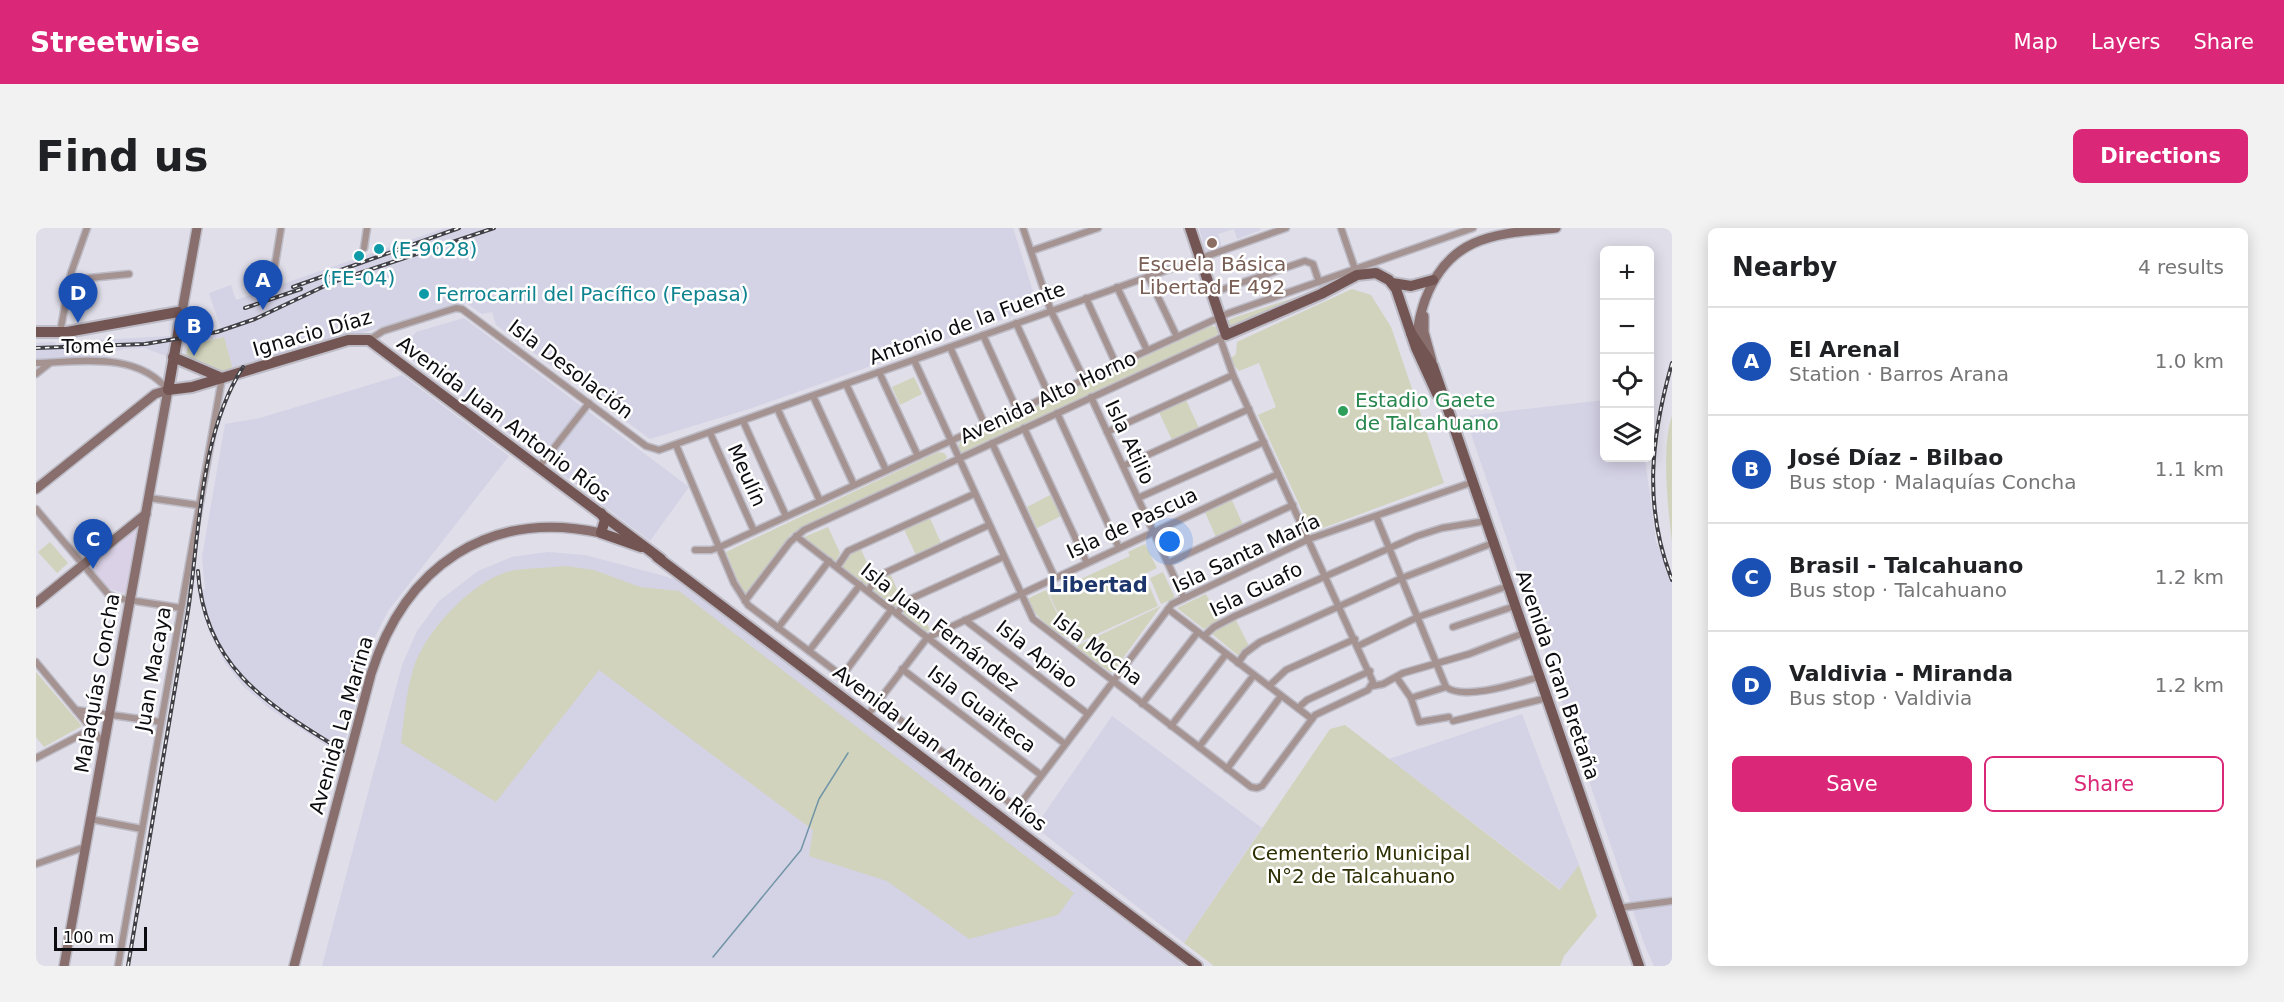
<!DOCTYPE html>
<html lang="en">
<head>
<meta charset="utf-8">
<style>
	:root { --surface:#fff; --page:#f2f2f2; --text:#202124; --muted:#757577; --line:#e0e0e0; --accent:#db2777 }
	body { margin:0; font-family:"DejaVu Sans",sans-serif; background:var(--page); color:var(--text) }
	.controls { position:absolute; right:18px; top:18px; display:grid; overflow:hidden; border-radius:9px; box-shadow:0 3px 15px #0003 }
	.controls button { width:54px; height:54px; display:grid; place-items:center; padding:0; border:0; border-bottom:2px solid var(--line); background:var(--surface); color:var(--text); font:30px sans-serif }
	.scale { position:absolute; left:18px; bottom:15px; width:93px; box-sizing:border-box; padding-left:6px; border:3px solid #0c0b0f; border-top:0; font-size:16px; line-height:21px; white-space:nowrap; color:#0c0b0f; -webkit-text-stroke:4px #fff; paint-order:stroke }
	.you { position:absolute; left:1134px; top:314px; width:21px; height:21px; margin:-15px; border:4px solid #fff; border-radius:50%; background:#1a73e8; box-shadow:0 0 0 9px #1a73e833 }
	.badge { display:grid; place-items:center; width:39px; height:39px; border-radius:50%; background:var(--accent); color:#fff; font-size:20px; font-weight:700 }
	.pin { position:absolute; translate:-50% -50px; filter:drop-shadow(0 2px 3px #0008) }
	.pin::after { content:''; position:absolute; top:32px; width:21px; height:18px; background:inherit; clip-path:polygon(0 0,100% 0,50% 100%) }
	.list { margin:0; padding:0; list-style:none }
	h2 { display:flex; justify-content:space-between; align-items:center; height:78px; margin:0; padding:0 24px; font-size:26px }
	h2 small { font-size:20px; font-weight:400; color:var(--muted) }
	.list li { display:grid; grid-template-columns:39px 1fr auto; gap:18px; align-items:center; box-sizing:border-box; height:108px; padding:0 24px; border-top:2px solid var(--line) }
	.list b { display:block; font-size:22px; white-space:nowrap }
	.list p { margin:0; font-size:20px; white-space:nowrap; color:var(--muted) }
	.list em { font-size:20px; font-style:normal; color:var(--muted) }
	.actions { display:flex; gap:12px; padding:18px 24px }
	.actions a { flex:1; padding:14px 0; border:2px solid var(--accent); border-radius:9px; text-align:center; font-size:21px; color:var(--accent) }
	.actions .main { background:var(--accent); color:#fff }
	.icon { flex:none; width:33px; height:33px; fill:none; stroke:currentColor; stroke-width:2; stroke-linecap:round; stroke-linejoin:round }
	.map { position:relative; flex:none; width:1636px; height:738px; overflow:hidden; border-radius:9px }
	header { display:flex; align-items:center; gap:36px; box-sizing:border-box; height:84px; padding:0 30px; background:var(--accent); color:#fff }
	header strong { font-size:28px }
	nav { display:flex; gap:33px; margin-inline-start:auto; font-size:21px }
	.intro { display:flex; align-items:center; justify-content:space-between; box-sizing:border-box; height:144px; padding:0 36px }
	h1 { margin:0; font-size:42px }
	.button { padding:15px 27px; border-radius:9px; background:var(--accent); color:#fff; font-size:21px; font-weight:700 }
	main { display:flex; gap:36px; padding:0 36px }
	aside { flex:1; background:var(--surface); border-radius:9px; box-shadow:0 3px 15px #0003 }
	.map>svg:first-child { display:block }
	.commercial { fill:#dad1e6 }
	.built { fill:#d4d2e5 }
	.green { fill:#d1d3bc }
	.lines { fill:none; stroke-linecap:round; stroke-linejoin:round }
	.stream { stroke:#7195a7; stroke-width:1.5 }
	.street-casing { stroke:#bdbcc6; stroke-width:9 }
	.secondary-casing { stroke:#bdbcc6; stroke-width:12 }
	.primary-casing { stroke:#bdbcc6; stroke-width:14 }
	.street { stroke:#a59392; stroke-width:6 }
	.secondary { stroke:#886f6d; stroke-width:9 }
	.primary { stroke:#735553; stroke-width:10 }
	.rail-casing { stroke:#414046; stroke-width:4 }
	.rail { stroke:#fff; stroke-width:1.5; stroke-dasharray:4.5; stroke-linecap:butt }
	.education-dot { fill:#8d6e63; stroke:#fff; stroke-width:2 }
	.culture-dot { fill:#0f9aa8; stroke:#fff; stroke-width:2 }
	.leisure-dot { fill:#2e9e5b; stroke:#fff; stroke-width:2 }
	.labels { text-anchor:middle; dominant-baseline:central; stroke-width:5; stroke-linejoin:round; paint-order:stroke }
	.culture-label { font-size:20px; fill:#0d838f; stroke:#fff; text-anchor:start }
	.education-label { font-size:20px; fill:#785e54; stroke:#fff }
	.street-label { font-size:20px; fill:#0c0b0f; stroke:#fff }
	.leisure-label { font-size:20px; fill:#27864d; stroke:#fff; text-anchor:start }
	.park-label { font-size:20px; fill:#2d2e02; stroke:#fff }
	.neighbourhood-label { font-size:21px; font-weight:bold; fill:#1c366c; stroke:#fff }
</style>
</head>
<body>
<header>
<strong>Streetwise</strong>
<nav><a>Map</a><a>Layers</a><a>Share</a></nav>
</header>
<div class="intro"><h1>Find us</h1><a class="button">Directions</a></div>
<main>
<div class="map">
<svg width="1636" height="738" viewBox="0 0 1636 738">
	<rect width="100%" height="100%" fill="#dfdee9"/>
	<path class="commercial" d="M102,300V303L90,366L72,360L53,339L54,336Z"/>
	<g class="built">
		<path d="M409,0H977L1002,79L716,180L614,211L572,180L565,163L554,166L460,97L456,84L446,86L430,75L197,142L187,109L136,119L131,128L108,120L87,121L64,129L0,131V115L19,114L20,117H24V114L135,108L137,114L173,107L186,103L173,65L195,57L200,72Z"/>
		<path d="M1163,0H1224L1225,2L1201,11L1198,1L1182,6L1186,19L1170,25Z"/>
		<path d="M428,90L653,259L614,313L372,129L370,116L380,104Z"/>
		<path d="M366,147L473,228L352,383L336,415L305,527L234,481L207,458L189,435L172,401L161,362L169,361L166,329L189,196L224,190Z"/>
		<path d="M1568,172V230H1609L1620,314L1636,345V738H1618L1609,718L1429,188Z"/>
		<path d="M512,324L549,327L643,352L1148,738H286L366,437L381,403L403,373L442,343L476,329Z"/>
		<path d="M1486,486L1543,637L1525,662L1353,531Z"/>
		<path d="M1076,488L1226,600L1148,715L999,599Z"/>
	</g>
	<g class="green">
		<path d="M1293,58L1195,99L1186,95L1200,89Z"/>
		<path d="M1316,61L1335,67L1355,99L1408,255L1276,304L1222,187L1240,179L1223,135L1203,143L1193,132L1200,126L1201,114Z"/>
		<path d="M1175,98L1181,99L1183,105L1173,113L927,226L922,222L924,213Z"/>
		<path d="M188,109L197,142L185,145L150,127L152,117Z"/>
		<path d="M878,149L886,166L864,177L856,159Z"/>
		<path d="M1150,172L1163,200L1136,212L1123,184Z"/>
		<path d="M1636,188V314C1632,281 1625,219 1636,188Z"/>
		<path d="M902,224L908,225L911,229L906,236L755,306L709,367L706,363L690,324Z"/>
		<path d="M1014,267L1025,288L1001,300L991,279Z"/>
		<path d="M1195,270L1207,297L1180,309L1168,282Z"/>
		<path d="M893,288L905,315L880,327L867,299Z"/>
		<path d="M792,299L804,325L799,334L766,310Z"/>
		<path d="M14,314L32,335L21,345L2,324Z"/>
		<path d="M1109,316L1121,340L1108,346L1122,378L1037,417L1013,366L1094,328L1092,324Z"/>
		<path d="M825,321L837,349L831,358L805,338L815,326Z"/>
		<path d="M529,338L558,342L604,359L643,363L1038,665L1022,687L933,711L851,653L773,628L777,602L563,442L460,574L365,515C368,491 370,465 377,442C388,404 439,349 479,342C495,340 513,340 529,338Z"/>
		<path d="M1127,344L1139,370L1125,376L1114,350Z"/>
		<path d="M854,345L866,373L861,381L836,361L843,351Z"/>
		<path d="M1010,362L1033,411C1014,400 1001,392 991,371Z"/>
		<path d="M1170,366L1183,392L1168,401L1141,380Z"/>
		<path d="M880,373L894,402L889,404L866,384Z"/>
		<path d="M1125,378L1076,445L1037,420Z"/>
		<path d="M1200,392L1213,418L1204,429L1175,405Z"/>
		<path d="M0,444L46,498L8,519L0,509Z"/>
		<path d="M1309,497L1524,662L1543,637L1561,688L1528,728L1524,738H1178L1148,715L1294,501Z"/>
	</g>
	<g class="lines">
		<path class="stream" d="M677,729L765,622L783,571L812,525"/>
		<defs>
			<g id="street">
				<path d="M987,0L1015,83L1048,151"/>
				<path d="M1305,0L1320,44"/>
				<path d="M328,20L331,0"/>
				<path d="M995,23L1062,0"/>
				<path d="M238,43L245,0"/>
				<path d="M1112,48L1141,109"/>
				<path d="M33,52L93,46"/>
				<path d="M1081,59L1111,122"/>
				<path d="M1176,65L1269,33L1277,36L1283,54"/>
				<path d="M1050,70L1080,136"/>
				<path d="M980,95L1013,167"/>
				<path d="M24,105L35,45L51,0"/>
				<path d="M947,107L981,182"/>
				<path d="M333,112L347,103L420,80L426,81L610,218L623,222L1250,0"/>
				<path d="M914,119L949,197"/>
				<path d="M878,132L997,391L1215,559L1221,560L1226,558L1279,487L1332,462L1337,454L1197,147L1184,110"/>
				<path d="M0,135C44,134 100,123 132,162"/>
				<path d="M843,144L882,228"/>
				<path d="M0,146L14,135"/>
				<path d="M810,156L850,242"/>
				<path d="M777,168L818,257"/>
				<path d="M1055,169L1148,370"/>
				<path d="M741,180L784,273"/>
				<path d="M1021,185L1083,320"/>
				<path d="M707,193L750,288"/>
				<path d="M988,200L1051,335"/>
				<path d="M1071,204L1197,147"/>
				<path d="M674,205L718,303"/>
				<path d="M956,215L1019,350"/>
				<path d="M640,217L698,355L712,377L998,593"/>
				<path d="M1087,238L1213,181"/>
				<path d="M503,239L553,175"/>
				<path d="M113,270L162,277"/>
				<path d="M1102,270L1228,214"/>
				<path d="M0,281L72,366L80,370L145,380"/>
				<path d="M1340,288L1410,459C1428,473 1482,455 1503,449"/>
				<path d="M760,308L1029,516"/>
				<path d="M659,322H675L684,319L1193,85L1437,0"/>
				<path d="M1132,335L1257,277"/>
				<path d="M801,339L812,323L938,266"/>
				<path d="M832,363L842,348L953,297"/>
				<path d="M709,373L754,314L768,302L1187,109"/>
				<path d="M1132,381L1276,491"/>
				<path d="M861,385L872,372L967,329"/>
				<path d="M929,392L1052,486"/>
				<path d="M1417,399L1479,378"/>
				<path d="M742,400L793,333"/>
				<path d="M1168,408L1178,399L1199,388L1381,308L1406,300L1450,293"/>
				<path d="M1322,418L1382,389L1472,358"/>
				<path d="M773,423L824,357"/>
				<path d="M0,434L68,516"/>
				<path d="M1202,435L1209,425L1224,414L1366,350L1457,315"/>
				<path d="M866,441L1005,547"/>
				<path d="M806,448L856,381"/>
				<path d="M1361,450L1375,470L1383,494L1413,489"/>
				<path d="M1233,458L1250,442L1319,411"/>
				<path d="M1336,458L1347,456L1367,445L1433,426L1488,405"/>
				<path d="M1375,470L1410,459"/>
				<path d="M1106,476L1162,404"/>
				<path d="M1262,480L1271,472L1334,443"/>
				<path d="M40,482L125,494"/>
				<path d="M831,488L891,410L1242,246"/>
				<path d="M1417,493L1511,470"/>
				<path d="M1135,498L1190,426"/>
				<path d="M1163,519L1218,447"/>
				<path d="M0,530L56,501"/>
				<path d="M1191,541L1245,468"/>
				<path d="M981,580L1136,376L1273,311L1437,254"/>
				<path d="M54,591L106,601"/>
				<path d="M0,636L49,619"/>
				<path d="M1583,680L1636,673"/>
				<path d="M82,738L186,150"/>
			</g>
			<g id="secondary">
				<path d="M1388,88V104L1396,133"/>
				<path d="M145,89L161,0"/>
				<path d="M1382,117C1380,101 1384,87 1389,72C1413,7 1460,6 1520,0"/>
				<path d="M0,261L119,166L132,162L28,738"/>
				<path d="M0,375L110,286"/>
				<path d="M258,738L335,446C369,339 452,280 565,305"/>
			</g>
			<g id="primary">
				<path d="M1154,0L1190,107L1285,66L1321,47L1340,45L1353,52L1360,61L1380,120L1401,166"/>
				<path d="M1356,55L1375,58L1397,52"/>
				<path d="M0,104H31L142,84L145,89L132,162L156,159L312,112H333L625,331"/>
				<path d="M1375,105L1397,138L1603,738"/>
				<path d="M137,129L186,150"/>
				<path d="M565,285L569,292L565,305L605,319"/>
				<path d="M621,329L1161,738"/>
			</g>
		</defs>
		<use href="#street" class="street-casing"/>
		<use href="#secondary" class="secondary-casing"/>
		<use href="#primary" class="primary-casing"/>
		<use href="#street" class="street"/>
		<use href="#secondary" class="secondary"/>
		<use href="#primary" class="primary"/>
		<defs>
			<g id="rail">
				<path d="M257,59L423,0"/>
				<path d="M209,80L265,61"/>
				<path d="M0,120L109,116L181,104L219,91L297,54L458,0"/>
				<path d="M1636,135C1615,209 1607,278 1636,352"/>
				<path d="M162,343C168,440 233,477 307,523"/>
				<path d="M92,738L152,383C164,304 163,208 207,139"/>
			</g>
		</defs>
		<use href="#rail" class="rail-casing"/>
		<use href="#rail" class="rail"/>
	</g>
	<circle class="education-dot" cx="1176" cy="15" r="6"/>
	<g class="culture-dot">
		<circle cx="343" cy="21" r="6"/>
		<circle cx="323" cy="28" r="6"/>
		<circle cx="388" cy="66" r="6"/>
	</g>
	<circle class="leisure-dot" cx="1307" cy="183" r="6"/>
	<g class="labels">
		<g class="culture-label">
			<text x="355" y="21">(E-9028)</text>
			<text x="323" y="50" text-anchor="middle">(FE-04)</text>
			<text x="400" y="66">Ferrocarril del Pacífico (Fepasa)</text>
		</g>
		<g class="education-label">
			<text x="1176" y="36">Escuela Básica<tspan x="1176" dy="23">Libertad E 492</tspan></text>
		</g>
		<g class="street-label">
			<text transform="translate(931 95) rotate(-20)">Antonio de la Fuente</text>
			<text transform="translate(276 105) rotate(-16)">Ignacio Díaz</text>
			<text x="52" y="118">Tomé</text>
			<text transform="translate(535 141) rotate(37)">Isla Desolación</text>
			<text transform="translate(1012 169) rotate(-25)">Avenida Alto Horno</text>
			<text transform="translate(468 191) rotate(37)">Avenida Juan Antonio Ríos</text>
			<text transform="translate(1094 214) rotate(65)">Isla Atilio</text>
			<text transform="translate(711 247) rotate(66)">Meulín</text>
			<text transform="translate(1096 295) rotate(-25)">Isla de Pascua</text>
			<text transform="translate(1210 325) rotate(-25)">Isla Santa María</text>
			<text transform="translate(1220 361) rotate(-26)">Isla Guafo</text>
			<text transform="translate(904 399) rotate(38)">Isla Juan Fernández</text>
			<text transform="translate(1062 421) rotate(37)">Isla Mocha</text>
			<text transform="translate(1001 426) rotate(38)">Isla Apiao</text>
			<text transform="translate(117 441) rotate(-80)">Juan Macaya</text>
			<text transform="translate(1522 447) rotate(71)">Avenida Gran Bretaña</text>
			<text transform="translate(61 455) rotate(-80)">Malaquías Concha</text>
			<text transform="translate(946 481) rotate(37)">Isla Guaiteca</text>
			<text transform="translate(305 497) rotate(-74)">Avenida La Marina</text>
			<text transform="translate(904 520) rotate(37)">Avenida Juan Antonio Ríos</text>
		</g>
		<g class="leisure-label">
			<text x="1319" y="172">Estadio Gaete<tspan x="1319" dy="23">de Talcahuano</tspan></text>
		</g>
		<g class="park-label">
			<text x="1325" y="625">Cementerio Municipal<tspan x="1325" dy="23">N°2 de Talcahuano</tspan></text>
		</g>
		<g class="neighbourhood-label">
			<text x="1062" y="357">Libertad</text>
		</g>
	</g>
</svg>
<div class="controls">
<button>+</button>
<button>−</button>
<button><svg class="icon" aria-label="locate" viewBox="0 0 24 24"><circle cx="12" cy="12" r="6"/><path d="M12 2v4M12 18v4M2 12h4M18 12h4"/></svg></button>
<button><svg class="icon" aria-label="layers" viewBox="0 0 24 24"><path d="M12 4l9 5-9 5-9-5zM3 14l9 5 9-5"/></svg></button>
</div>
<div class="scale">100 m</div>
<div class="you"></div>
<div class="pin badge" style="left:227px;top:82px;background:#1a4fb4">A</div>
<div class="pin badge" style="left:158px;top:128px;background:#1a4fb4">B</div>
<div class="pin badge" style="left:57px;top:341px;background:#1a4fb4">C</div>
<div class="pin badge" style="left:42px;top:95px;background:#1a4fb4">D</div>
</div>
<aside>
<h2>Nearby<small>4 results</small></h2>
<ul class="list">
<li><span class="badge" style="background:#1a4fb4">A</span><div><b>El Arenal</b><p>Station · Barros Arana</p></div><em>1.0 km</em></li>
<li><span class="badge" style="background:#1a4fb4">B</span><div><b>José Díaz - Bilbao</b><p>Bus stop · Malaquías Concha</p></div><em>1.1 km</em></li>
<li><span class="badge" style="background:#1a4fb4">C</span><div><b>Brasil - Talcahuano</b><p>Bus stop · Talcahuano</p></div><em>1.2 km</em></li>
<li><span class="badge" style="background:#1a4fb4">D</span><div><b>Valdivia - Miranda</b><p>Bus stop · Valdivia</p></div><em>1.2 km</em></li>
</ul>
<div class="actions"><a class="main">Save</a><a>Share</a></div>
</aside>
</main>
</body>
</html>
